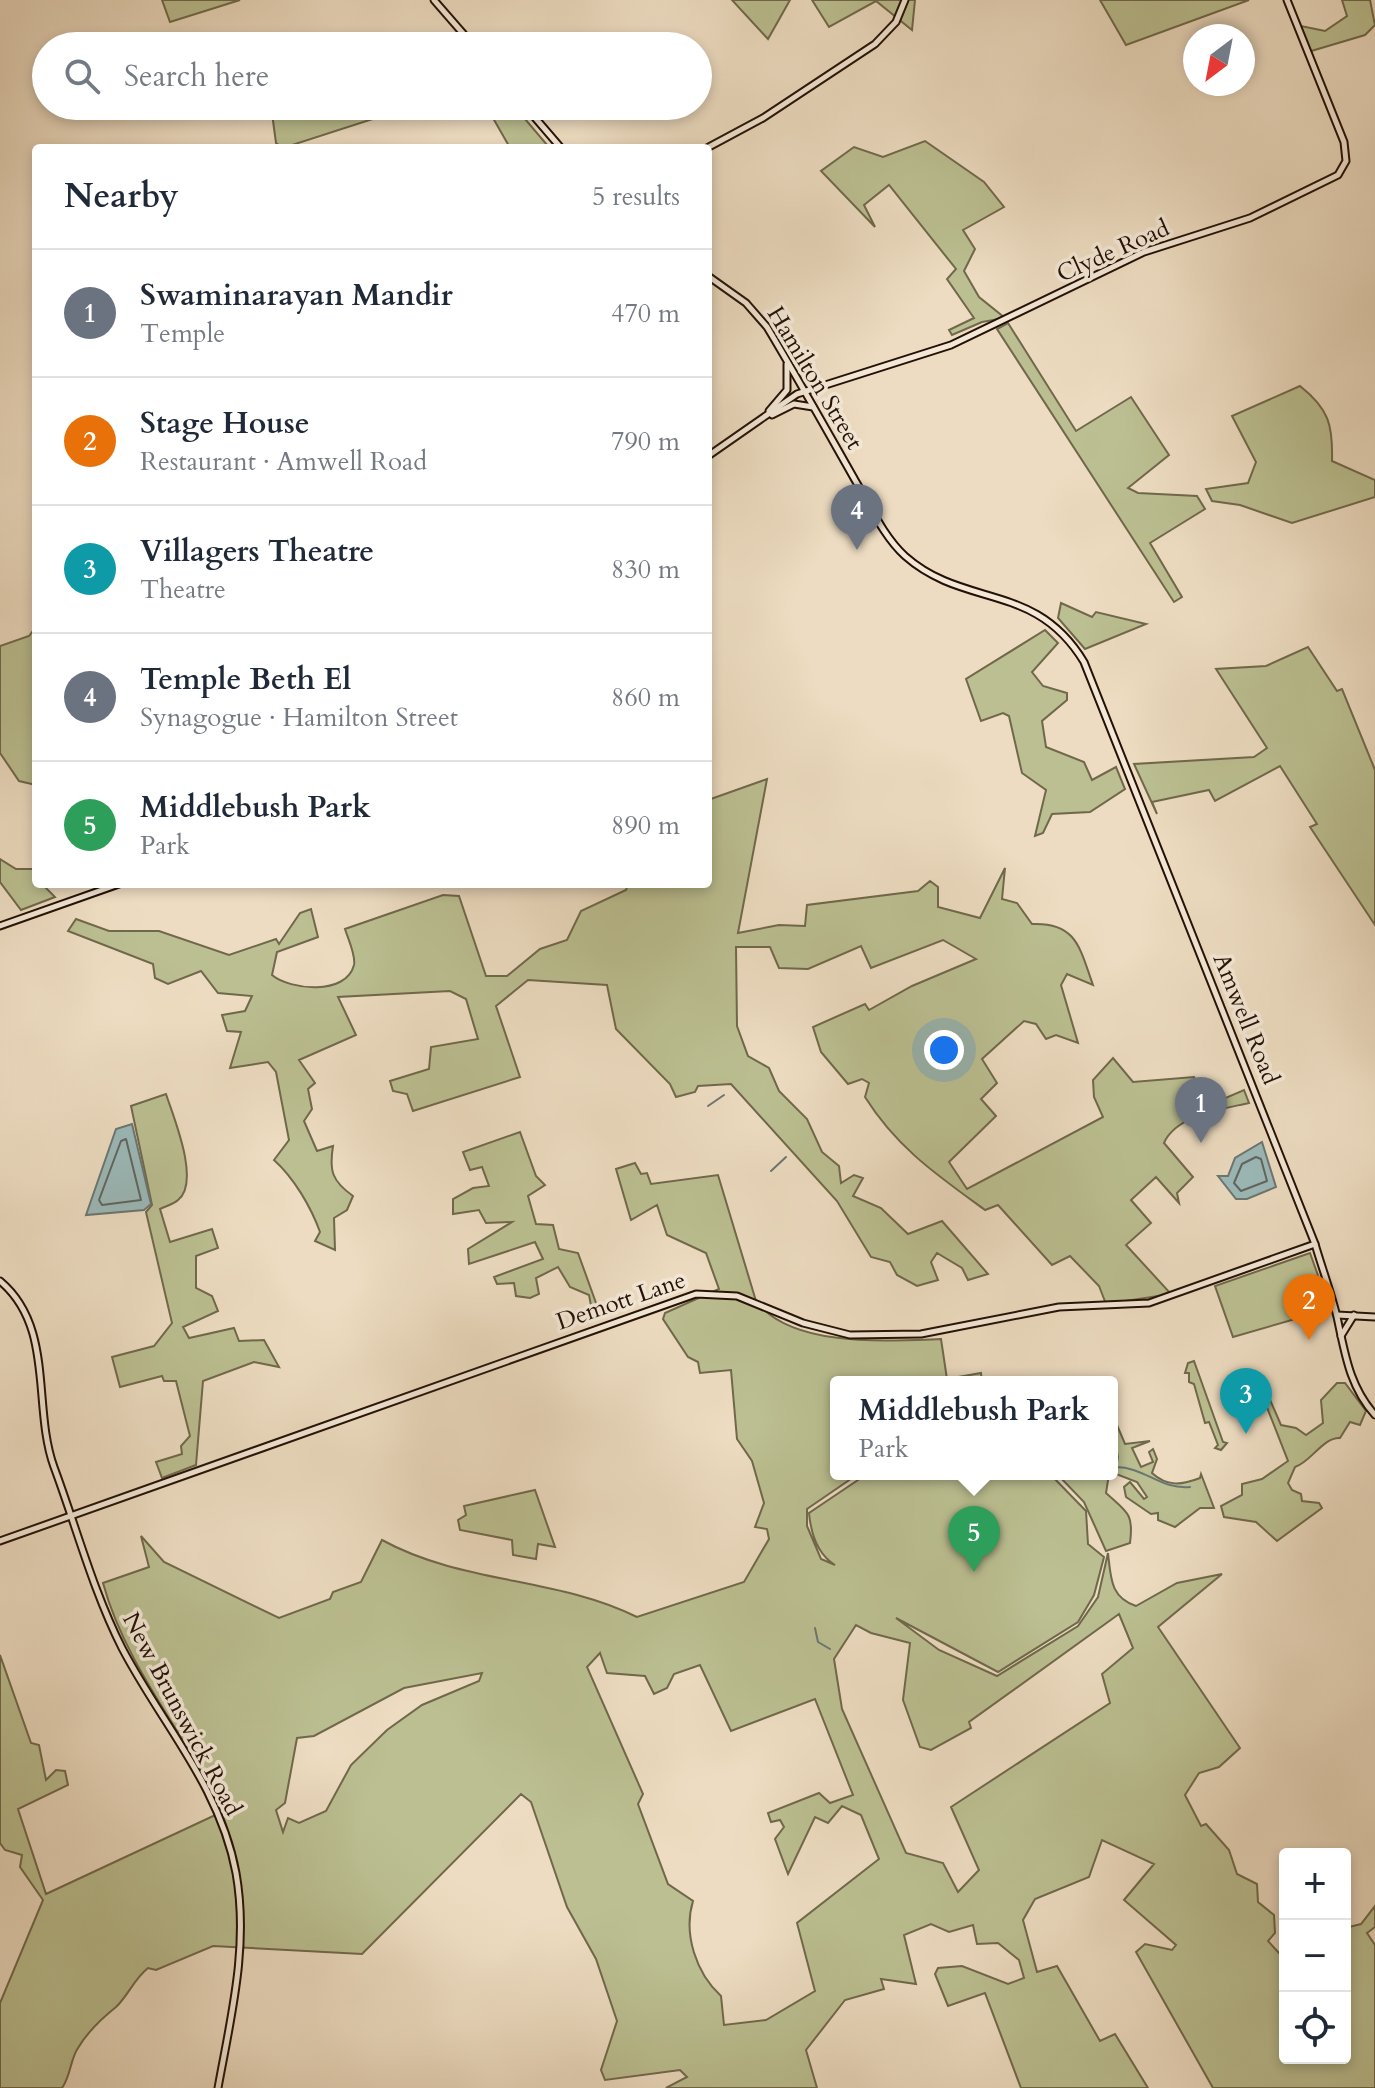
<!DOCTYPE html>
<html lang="en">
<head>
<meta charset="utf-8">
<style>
	:root { --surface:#fff; --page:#f6f6f7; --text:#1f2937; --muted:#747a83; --line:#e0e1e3; --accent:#b45309 }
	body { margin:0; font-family:Cardo,serif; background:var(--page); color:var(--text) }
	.controls { position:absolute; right:24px; bottom:24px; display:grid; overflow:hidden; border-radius:8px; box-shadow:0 4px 12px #0003 }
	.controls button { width:72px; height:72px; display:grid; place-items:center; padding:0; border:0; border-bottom:2px solid var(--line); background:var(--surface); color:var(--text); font:40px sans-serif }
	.compass { position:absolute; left:1183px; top:24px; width:72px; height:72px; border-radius:50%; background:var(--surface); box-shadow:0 4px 12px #0003; rotate:212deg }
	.you { position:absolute; left:944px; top:1050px; width:28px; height:28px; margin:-20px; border:6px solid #fff; border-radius:50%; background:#1a73e8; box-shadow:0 0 0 12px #1a73e833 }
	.badge { display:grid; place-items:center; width:52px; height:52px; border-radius:50%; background:var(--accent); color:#fff; font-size:26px; font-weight:700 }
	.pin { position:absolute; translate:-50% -66px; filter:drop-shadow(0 2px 4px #0008) }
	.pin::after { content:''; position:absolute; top:42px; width:28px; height:24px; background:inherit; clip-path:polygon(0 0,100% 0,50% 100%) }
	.popup { position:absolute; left:830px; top:1376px; width:288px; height:104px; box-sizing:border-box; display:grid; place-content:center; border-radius:8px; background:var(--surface); filter:drop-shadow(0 2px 6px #0005); font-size:26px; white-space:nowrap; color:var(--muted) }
	.popup b { font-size:30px; color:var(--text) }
	.popup::after { content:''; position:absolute; left:50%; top:100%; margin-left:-16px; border:16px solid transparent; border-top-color:var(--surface) }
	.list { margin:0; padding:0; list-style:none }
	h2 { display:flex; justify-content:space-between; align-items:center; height:104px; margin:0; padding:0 32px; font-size:34px }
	h2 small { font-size:26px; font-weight:400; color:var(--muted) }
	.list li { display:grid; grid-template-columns:52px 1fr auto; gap:24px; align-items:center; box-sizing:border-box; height:128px; padding:0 32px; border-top:2px solid var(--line) }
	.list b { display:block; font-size:30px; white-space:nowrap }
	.list p { margin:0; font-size:26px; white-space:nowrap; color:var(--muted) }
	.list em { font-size:26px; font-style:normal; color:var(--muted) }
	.icon { flex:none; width:44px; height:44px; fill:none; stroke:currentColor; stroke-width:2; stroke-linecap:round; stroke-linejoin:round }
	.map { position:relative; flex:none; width:1375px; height:2088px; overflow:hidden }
	.search { position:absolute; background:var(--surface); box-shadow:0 4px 12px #0003; left:32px; top:32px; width:680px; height:88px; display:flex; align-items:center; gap:20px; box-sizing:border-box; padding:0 28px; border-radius:44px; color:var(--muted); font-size:30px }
	.panel { position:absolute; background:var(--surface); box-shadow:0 4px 12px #0003; left:32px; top:144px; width:680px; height:744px; border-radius:8px }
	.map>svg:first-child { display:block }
	.green { fill:#bbbf91; stroke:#70684b; stroke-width:2; fill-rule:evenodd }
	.water { fill:#9bbaba; stroke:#6b7672; stroke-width:2 }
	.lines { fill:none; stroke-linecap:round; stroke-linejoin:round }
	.shore { stroke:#606560; stroke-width:2 }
	.stream { stroke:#6b7672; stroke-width:2 }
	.secondary-casing { stroke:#241005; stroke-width:9 }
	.secondary { stroke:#f3e8d7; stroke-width:5 }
	.labels { text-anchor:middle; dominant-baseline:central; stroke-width:7; stroke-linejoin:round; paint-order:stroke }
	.street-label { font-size:24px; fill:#241005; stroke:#f3e8d7 }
</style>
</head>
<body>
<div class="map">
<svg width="1375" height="2088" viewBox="0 0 1375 2088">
	<rect width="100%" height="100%" fill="#eddcc1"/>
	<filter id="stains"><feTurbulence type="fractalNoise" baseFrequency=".0025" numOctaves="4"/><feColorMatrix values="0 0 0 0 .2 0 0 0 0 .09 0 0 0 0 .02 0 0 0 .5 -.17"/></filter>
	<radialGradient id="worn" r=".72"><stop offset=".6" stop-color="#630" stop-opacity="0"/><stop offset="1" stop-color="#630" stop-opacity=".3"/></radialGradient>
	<g class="green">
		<path d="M162,0H240L170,22Z"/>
		<path d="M732,0H790L768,39Z"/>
		<path d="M812,0H915L912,30L876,1L829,27Z"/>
		<path d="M1100,0H1249L1126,45Z"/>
		<path d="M1342,0H1370L1375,25L1365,35L1308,52L1301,26L1325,31L1347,16Z"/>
		<path d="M271,106H413L283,148L276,143Z"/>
		<path d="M465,106H514L548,146H509L493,118Z"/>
		<path d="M925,141L984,182L1004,207L963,230L975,249L964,271L979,297L1005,318L982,322L952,335L949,330L974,318L947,279L956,269L889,185L864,205L875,227L821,171L854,147L883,157Z"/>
		<path d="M1008,323L1076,431L1131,397L1169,455L1128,488L1138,493L1197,496L1205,509L1150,543L1182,597L1174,602L997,329Z"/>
		<path d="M1300,386C1329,409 1333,425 1332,461L1375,480V497L1292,523L1240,505L1212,501L1206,489L1248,483L1256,462L1232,416Z"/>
		<path d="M1061,603L1092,617L1096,612L1146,624L1085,649L1058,618Z"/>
		<path d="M36,627V785L19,781L0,753V646L29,636Z"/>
		<path d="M1045,630L1058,643L1032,672L1043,686L1067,693V700L1042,721L1046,747L1084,762L1092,780L1116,767L1125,789L1090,812L1052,814L1043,833L1035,836L1046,790L1022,773L1009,716L1003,713L981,721L966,679Z"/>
		<path d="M1308,647L1337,691L1342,689L1375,770V925L1310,827L1317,824L1280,766L1215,801L1209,790L1152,802L1157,814L1134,764L1254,757L1267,748L1216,669L1266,666Z"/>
		<path d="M767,779L738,933L779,925L805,926L807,905L918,891L930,881L938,887V907L980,918L1005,868L1002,899L1017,903L1032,924C1077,922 1080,949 1093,985L1067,974L1061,985L1078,1043L1056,1035L1046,1039L1036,1024L1024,1021L982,1059L997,1083L981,1099L996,1116L949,1162L967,1189L1103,1117L1094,1097L1093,1080L1113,1058L1133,1082L1194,1077L1207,1106L1244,1090L1249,1103C1223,1109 1176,1115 1164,1143L1193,1177L1177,1193L1179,1203L1156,1177L1131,1200L1151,1223L1126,1245L1171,1294L1106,1304L1099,1286L1070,1256L1052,1265L998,1205L985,1210C937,1175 897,1148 865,1097L869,1083L862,1079L848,1084L821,1052L813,1027L865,1004L869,1010L912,986L976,959L943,940L871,968L861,946L808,969L779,968L770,947H736L737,1026L748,1056L769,1068L779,1091L807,1119L822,1152L839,1166L841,1183L854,1175L863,1178L853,1196L881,1208L908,1234L942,1221L988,1274L968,1280L962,1268L937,1253L931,1262L938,1280L917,1286L897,1275L890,1262L871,1257L837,1201L731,1084L698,1086L695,1092L676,1097L670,1084L616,1029L607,985L528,980L496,1006L520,1077L413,1111L407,1094L393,1091L390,1081L429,1069L431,1047L478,1039L466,999L450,991L338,997L356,1035L299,1060L315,1083L308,1089L312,1109L304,1121L317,1151L333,1146C329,1171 332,1181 353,1196L347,1210L334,1218L335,1250L315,1241L320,1232C311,1207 294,1178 274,1160L289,1140L276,1072L268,1062L230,1068L241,1032L227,1031L222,1015L245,1011L252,996L218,993L201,971L168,984L155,978L153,964L68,931L76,919L109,931H159L229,955L276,939L279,944L300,913L311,909L318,937L277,952L272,975C290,990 346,996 354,965C356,955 348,939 345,929L443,895L459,896L486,976H507L540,949L567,940L581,911L626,890L628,884H708V800Z"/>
		<path d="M0,859L16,869H36V884H42L55,897L21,910L0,882Z"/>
		<path d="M166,1094C173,1116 201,1182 178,1200C174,1204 166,1206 160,1209L170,1242L212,1229L218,1248L196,1256V1288L212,1296L218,1311L183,1327L189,1338L234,1328L239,1341L264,1340L279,1367L254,1362L203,1381L196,1465L162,1478L156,1462L182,1454L181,1446L190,1436L176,1381H164L162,1376L120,1387L112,1357L154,1346L172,1323L146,1212L152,1205L131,1106Z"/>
		<path d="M520,1132L536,1176L545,1185L528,1196L536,1224L553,1225L559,1249L578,1253L600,1314L593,1316L589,1295L570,1287L558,1267L536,1278L539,1294L530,1298L516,1296L514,1283L497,1284L494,1277L543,1259L535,1242L469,1264L468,1249L512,1222L486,1223L479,1210L453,1214V1199L473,1188L489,1186L482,1167L470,1170L463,1152Z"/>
		<path d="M635,1163L641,1174L647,1173L651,1184L718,1175L756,1301C792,1348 887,1341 941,1339L947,1379L981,1373L982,1382H836V1474H858L807,1509V1526L821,1559L835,1565C817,1554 811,1534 809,1513L867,1474H1050L1086,1511L1088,1544L1104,1557L1094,1595L1078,1622L998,1672L896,1618L939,1650L997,1676L1078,1626L1098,1597L1108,1553C1111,1578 1110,1597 1136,1606L1177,1583L1222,1574L1158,1627L1240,1748L1219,1767L1199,1773L1185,1795L1201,1826L1206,1824L1229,1850L1237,1874L1257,1884L1258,1902L1274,1915L1275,1933L1268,1941L1279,1953L1285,1948V2058H1345V1928L1361,1924L1375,1906V1927L1367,1933L1375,1945V2088H1213L1136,1952L1145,1944L1172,1950L1176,1945L1124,1900L1154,1864L1102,1840L1089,1877L1035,1899L1023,1920L1037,1972L1057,1966L1100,2041L1115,2034L1148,2088H1021L985,1993L948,2006L935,1974L938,1968L962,1966L1008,1984L1024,1978L1019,1960L998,1943L977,1944L973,1925L949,1932L931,1924L904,1935L916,1984L881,1979L884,1989L845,2000L806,2050L817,2088H666L687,2077L680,2070L605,2080L601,2070L617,2021L596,1959L567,1907L531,1802L521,1794L362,1954L213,1946L156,1970L148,1968C134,1979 128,1996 116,2007C101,2019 88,2031 78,2048C70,2060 71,2075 62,2088H0V2003L43,1900L20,1867L22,1855L5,1850L0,1843V1655L31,1743L39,1745L46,1780L56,1770L65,1771L68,1785L18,1809L46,1894L224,1811C186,1736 125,1665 103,1583L149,1567L141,1536L164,1562L279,1618L330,1599L333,1592L361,1582L382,1540C462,1584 557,1577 637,1617L744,1582L769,1539L767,1529L755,1527L764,1503L752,1461L737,1439L731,1370L700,1373L698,1362L688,1357L663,1319L665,1313L719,1289L706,1253L667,1235L657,1205L631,1220L616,1169ZM1119,1614L1133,1648L1102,1674L1110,1703L951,1807L979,1870L958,1892L943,1863L906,1853L842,1709L834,1659L856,1625L871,1633L910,1643L903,1700L920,1747L931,1750L971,1728L969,1722ZM600,1653L607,1673L645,1676L654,1694L667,1688L674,1674L700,1665L731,1731L815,1699L853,1795L830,1803L819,1793L768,1813L771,1822L780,1820L784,1827L775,1839L788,1874L815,1817L828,1823L842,1806L861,1815L879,1859L797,1923L815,1991L766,2020L724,2025L721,1996C696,1973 683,1934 693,1901L668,1884L638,1804L643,1794L587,1667ZM482,1673L479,1681L422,1705L387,1730L351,1765L326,1811L299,1823L288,1818L283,1832L276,1810L285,1803L297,1738L314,1736L404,1688Z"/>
		<path d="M1310,1253L1330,1309L1233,1337L1215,1286Z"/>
		<path d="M1194,1361L1223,1442L1227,1443L1221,1450L1215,1448L1218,1445L1209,1422L1205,1423L1194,1384L1189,1382V1373H1185L1188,1363Z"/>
		<path d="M1337,1383H1345L1366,1411L1360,1425L1350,1422L1340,1438C1323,1437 1311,1462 1295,1467L1288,1483L1292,1490L1301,1494L1302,1501L1319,1503L1322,1508L1277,1541L1256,1522L1224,1517L1221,1506L1242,1495V1484L1262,1479L1288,1461L1259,1387L1264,1386L1281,1425L1296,1428L1306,1435L1323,1423L1321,1400Z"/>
		<path d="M1112,1423L1117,1425L1125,1444L1150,1441L1132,1448L1141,1467L1153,1462L1149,1452L1153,1449L1157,1459L1152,1473C1167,1487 1182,1485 1200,1478L1201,1474L1214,1508H1200L1175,1527L1158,1520V1513L1151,1514L1126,1497L1124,1487L1130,1482L1144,1499L1147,1497L1137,1482L1116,1474L1112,1460Z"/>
		<path d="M1057,1474H1109L1106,1493C1127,1512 1134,1513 1130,1543L1106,1551L1084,1502Z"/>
		<path d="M535,1490L555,1547L538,1544L536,1559L513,1555L512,1540L460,1530L458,1520L466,1515L464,1506Z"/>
	</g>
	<g class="water">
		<path d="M132,1124L151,1204L144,1210L86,1215L116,1129Z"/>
		<path d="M1262,1142L1276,1187L1247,1199H1236L1218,1176H1228L1235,1158Z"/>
	</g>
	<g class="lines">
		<g class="shore">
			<path d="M126,1139L141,1200L102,1205L99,1200L121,1141Z"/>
			<path d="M1256,1157L1261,1159L1267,1181L1241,1191L1234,1183L1242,1164Z"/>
		</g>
		<g class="stream">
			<path d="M708,1106L724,1095"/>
			<path d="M771,1171L786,1157"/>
			<path d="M1112,1428L1118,1457L1116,1467C1144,1467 1161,1490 1190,1487"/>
			<path d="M815,1628L818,1642L830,1649"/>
		</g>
		<defs>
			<g id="secondary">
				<path d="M434,0L474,46"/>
				<path d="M525,106L561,148"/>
				<path d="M707,148L763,118L875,44L896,22L905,0"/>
				<path d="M708,276L746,303L767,327C797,377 826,429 855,480C870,505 883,536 905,556C965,609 1035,581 1084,662L1315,1244C1322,1268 1331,1292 1337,1317C1345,1353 1349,1386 1375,1415"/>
				<path d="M769,411L787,390V364"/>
				<path d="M772,415L794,404L813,407"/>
				<path d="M708,456L797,394L951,345L1144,252L1250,218L1338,175L1346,161L1344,142L1287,0"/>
				<path d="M0,926L119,884"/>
				<path d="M0,1281C55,1327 32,1406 54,1467C76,1526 93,1591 122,1648C161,1723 220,1786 236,1873C249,1946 231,2016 218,2088"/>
				<path d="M1337,1315L1375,1317"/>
				<path d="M1341,1336L1354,1315"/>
				<path d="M0,1541L696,1294L737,1296L803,1323L850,1335L921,1334L1059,1307L1149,1303L1315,1244"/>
			</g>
		</defs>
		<use href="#secondary" class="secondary-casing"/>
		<use href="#secondary" class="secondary"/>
	</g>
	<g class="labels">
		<g class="street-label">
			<text transform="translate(1113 251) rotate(-24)">Clyde Road</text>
			<text transform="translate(815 378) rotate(59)">Hamilton Street</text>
			<text transform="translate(1246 1019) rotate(68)">Amwell Road</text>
			<text transform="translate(621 1301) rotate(-19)">Demott Lane</text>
			<text transform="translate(182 1714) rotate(62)">New Brunswick Road</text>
		</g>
	</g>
	<rect width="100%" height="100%" filter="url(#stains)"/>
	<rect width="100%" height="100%" fill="url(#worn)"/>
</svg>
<div class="controls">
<button>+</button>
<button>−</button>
<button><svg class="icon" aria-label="locate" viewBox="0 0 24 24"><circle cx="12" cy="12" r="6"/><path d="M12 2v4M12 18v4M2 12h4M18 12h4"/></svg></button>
</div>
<svg class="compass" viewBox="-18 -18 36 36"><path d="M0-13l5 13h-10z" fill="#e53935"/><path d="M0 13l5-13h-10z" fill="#747a83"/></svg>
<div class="you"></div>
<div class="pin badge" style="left:1201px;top:1143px;background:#6b7280">1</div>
<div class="pin badge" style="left:1309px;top:1340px;background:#e8710a">2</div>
<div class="pin badge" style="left:1246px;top:1434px;background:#0f9aa8">3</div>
<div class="pin badge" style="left:857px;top:550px;background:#6b7280">4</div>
<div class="pin badge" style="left:974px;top:1572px;background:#2e9e5b">5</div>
<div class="popup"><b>Middlebush Park</b>Park</div>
<div class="search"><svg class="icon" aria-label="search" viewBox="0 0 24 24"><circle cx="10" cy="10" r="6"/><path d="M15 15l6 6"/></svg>Search here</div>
<section class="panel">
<h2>Nearby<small>5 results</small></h2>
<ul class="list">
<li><span class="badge" style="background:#6b7280">1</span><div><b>Swaminarayan Mandir</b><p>Temple</p></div><em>470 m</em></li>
<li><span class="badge" style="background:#e8710a">2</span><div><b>Stage House</b><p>Restaurant · Amwell Road</p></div><em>790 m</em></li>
<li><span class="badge" style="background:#0f9aa8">3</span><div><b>Villagers Theatre</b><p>Theatre</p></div><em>830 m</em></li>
<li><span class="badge" style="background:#6b7280">4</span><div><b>Temple Beth El</b><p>Synagogue · Hamilton Street</p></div><em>860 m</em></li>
<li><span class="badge" style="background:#2e9e5b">5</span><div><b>Middlebush Park</b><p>Park</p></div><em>890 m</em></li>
</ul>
</section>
</div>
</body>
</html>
